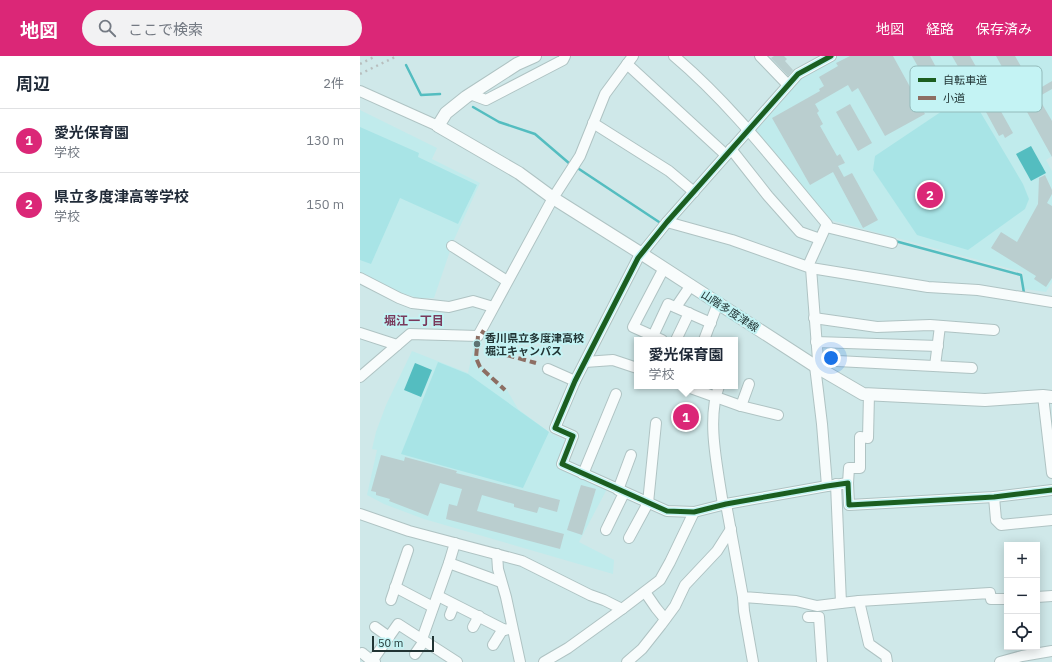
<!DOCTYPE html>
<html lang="ja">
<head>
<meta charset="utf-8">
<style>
	:root { --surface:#fff; --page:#f2f2f3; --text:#1f2937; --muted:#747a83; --line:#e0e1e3; --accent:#db2777 }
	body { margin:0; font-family:"IBM Plex Sans","Noto Sans JP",sans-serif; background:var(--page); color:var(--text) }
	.controls { position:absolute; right:12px; bottom:12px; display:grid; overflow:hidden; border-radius:0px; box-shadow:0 2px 10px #0003 }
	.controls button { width:36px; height:36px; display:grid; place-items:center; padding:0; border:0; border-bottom:1px solid var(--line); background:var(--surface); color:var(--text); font:20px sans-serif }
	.scale { position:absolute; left:12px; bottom:10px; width:62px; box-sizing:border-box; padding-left:4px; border:2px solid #213434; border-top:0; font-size:11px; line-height:14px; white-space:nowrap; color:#213434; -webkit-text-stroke:3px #c4f3f4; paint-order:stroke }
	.you { position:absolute; left:471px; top:302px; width:14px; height:14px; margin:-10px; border:3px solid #fff; border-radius:50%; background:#1a73e8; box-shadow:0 0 0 6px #1a73e833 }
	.badge { display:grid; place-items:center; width:26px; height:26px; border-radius:50%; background:var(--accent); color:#fff; font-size:13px; font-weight:700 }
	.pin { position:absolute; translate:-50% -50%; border:2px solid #fff; box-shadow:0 1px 4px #0006 }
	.popup { position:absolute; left:274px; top:281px; width:104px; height:52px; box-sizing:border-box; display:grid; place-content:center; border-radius:0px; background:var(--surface); filter:drop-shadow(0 1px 3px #0005); font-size:13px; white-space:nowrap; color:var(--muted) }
	.popup b { font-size:15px; color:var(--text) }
	.popup::after { content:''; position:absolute; left:50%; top:100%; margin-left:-8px; border:8px solid transparent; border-top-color:var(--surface) }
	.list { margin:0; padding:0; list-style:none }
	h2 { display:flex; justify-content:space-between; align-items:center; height:52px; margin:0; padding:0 16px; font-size:17px }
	h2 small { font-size:13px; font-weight:400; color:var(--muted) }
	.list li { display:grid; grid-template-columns:26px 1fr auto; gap:12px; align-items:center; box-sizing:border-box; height:64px; padding:0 16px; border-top:1px solid var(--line) }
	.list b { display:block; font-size:15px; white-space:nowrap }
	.list p { margin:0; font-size:13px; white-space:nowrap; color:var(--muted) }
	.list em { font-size:13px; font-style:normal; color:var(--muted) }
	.icon { flex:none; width:22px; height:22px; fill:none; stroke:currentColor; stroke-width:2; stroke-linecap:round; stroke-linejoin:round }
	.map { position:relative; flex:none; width:692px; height:606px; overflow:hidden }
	header { display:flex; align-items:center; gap:24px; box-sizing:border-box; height:56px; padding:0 20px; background:var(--accent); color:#fff }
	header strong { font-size:19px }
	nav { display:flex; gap:22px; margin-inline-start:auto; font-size:14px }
	.search { width:280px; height:36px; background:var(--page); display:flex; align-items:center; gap:10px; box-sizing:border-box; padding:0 14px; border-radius:22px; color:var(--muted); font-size:15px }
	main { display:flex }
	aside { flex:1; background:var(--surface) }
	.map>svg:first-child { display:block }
	.built { fill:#c0ebec }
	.green { fill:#a8e4e6 }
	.water { fill:#54bdc0 }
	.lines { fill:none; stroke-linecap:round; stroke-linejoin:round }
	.stream { stroke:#54bdc0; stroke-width:2.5 }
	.building { fill:#bacecf }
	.minor-casing { stroke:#afc3c3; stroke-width:12 }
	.major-casing { stroke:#afc3c3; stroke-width:14 }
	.minor { stroke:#f8fcfc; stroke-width:10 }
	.major { stroke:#f8fcfc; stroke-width:12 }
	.rail { stroke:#b8bebe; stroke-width:2.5; stroke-dasharray:2 4; stroke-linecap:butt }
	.quiet { stroke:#8d6e63; stroke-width:4; stroke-dasharray:8 4; stroke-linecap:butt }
	.cycleway-casing { stroke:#c4f3f4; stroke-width:8 }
	.cycleway { stroke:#1b5e20; stroke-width:5 }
	.poi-dot { fill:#5e7373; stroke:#c4f3f4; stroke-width:1.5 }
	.labels { text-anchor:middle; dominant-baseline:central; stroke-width:4; stroke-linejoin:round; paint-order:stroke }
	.street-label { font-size:11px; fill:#213434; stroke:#c4f3f4 }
	.poi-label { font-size:11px; font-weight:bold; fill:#213434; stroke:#c4f3f4; text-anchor:start }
	.neighbourhood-label { font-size:12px; font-weight:bold; fill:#79395b; stroke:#c4f3f4 }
	.key { fill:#c4f3f4; stroke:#93baba; stroke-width:1 }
	.key-label { font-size:11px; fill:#213434 }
</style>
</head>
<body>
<header>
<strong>地図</strong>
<div class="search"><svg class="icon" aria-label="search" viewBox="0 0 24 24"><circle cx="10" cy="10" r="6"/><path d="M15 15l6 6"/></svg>ここで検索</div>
<nav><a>地図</a><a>経路</a><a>保存済み</a></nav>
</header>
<main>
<aside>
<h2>周辺<small>2件</small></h2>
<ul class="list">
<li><span class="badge">1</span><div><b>愛光保育園</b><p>学校</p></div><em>130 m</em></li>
<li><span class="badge">2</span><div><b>県立多度津高等学校</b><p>学校</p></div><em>150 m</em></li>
</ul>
</aside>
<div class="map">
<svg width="692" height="606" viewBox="0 0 692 606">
	<rect width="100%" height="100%" fill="#cfe8e9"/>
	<g class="built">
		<path d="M477,0H692V100L686,104L692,115V226L686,236L664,233L663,216L470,164L393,75L441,21Z"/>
		<path d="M0,54L77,92L72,103L120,127L92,188L151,226L121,283L118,296L119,306L125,314L147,334L158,353L189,376L208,386L198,410L247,433L219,486L254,504L253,518L64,463L24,448L7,439L17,394L12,393L16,376L26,349L52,295L108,317L116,281L145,226L91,192L74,242H58L38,236L21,229L0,217Z"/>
	</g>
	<g class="green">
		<path d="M609,37L663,128L669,143L665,153L608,194L557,179L513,114L515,100Z"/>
		<path d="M0,71L59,97L58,101L117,129L98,168L40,142L11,208L0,204Z"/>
		<path d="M78,306L108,318L189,376L163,432L41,398Z"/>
	</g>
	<g class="water">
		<path d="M671,90L686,117L671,125L656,98Z"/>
		<path d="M55,307L72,314L61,341L44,334Z"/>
	</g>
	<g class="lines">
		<g class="stream">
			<path d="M46,9L61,39L80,38"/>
			<path d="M113,51L139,66L175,78L210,108"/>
			<path d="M216,111L302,168"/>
			<path d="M535,185L661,219L664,237"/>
		</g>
	</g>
	<g class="building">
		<path d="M414,0H424L427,3L425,5L433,14L428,20L411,2Z"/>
		<path d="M490,0H533L565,58L525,80L498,32L492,36L488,29L455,48L459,55L457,57L463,68L460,70L477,100L480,98L485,107L478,110L484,121L492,117L518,164L503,172L473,116L450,129L412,62L460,35L459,33L464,30L459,21L478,10L476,7Z"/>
		<path d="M552,0H570L593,43L580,50Z"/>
		<path d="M592,0H610L653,77L645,82L643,78L639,80L613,32L611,33Z"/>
		<path d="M636,0H655L675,35L692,25V33L678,41L692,65V101Z"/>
		<path d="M490,48L512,87L498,95L476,56Z"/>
		<path d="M685,119L692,134V138L687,147L692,150V222L686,231L674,223L676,220L631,192L641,176L657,186L678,148L679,122Z"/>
		<path d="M21,399L44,405L45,401L97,415L96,417L200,444L197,456L179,451L177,457L154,451V448L122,439L117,455L204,478L200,493L86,463L89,448L97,450L102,433L80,427L68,460L29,445L30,443L16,439V436L11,435Z"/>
		<path d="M221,429L236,433L222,479L207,474Z"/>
	</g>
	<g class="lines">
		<defs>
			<g id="minor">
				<path d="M314,0C372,49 418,110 467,168L448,210"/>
				<path d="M400,0L428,29"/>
				<path d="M471,0L438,18L307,166L278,202L215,325L195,372L213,380L202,408L307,455L334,456L366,448L467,430L488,427L489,449L634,441L692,434"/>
				<path d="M267,8L366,99"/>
				<path d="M0,35L78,70"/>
				<path d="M110,38L126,44L203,4L205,0"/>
				<path d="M233,67L309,115L334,136"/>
				<path d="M371,93L408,140L440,176L460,183"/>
				<path d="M307,166L372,184L451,212L458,304L455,310L462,368L467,430"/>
				<path d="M466,171L532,187"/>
				<path d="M92,190L147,225"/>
				<path d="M451,212L568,231L618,234L692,246"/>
				<path d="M0,222L39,242L52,247L89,251L113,245L133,251"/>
				<path d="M316,251L331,229"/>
				<path d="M454,262L517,271L570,269L634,274"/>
				<path d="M0,277L37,289"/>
				<path d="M293,280L308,248L351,267"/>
				<path d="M302,284L273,271L304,212"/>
				<path d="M316,284L329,257"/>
				<path d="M344,284L358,247"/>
				<path d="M456,286L578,290"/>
				<path d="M458,304L612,312"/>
				<path d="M225,306L253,304L277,312"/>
				<path d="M575,310L580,270"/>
				<path d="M188,313L215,325"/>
				<path d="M0,321L50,278L118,280L193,142L220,100L245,38L273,0"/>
				<path d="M325,330L381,350L418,359"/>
				<path d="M359,330C346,364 358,413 363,449"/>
				<path d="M683,340L692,417"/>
				<path d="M381,350L389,328"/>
				<path d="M223,418L256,338"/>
				<path d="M488,427L489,412H500V381L508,382L509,338"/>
				<path d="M476,428L481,547L499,545L509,588L526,600L527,606"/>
				<path d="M258,434L271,399"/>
				<path d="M634,441L636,464L641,469L692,464"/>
				<path d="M366,448L383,541L436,545L457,550L481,547"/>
				<path d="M0,458L49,475L162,505L230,539L244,544L262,553"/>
				<path d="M246,474L264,437"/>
				<path d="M269,482L288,447L296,367"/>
				<path d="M137,498L138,513L146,541L160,606"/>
				<path d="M89,507L95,487"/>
				<path d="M35,531L73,551"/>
				<path d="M285,536L296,552L305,563"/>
				<path d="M78,540L145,574L152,572"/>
				<path d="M383,541L384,555L393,606"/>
				<path d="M677,541L692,540"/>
				<path d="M31,544L48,494"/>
				<path d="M499,545L630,537L631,543H647"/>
				<path d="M90,559L94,549"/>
				<path d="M448,561H459L462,606"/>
				<path d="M15,571L29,581"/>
				<path d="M113,571L119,560"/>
				<path d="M62,583L89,507L141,526"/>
				<path d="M133,589L143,573"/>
				<path d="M2,597L12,605"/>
				<path d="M55,598L64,585"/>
				<path d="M15,606L12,605L38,568L97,606"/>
				<path d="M184,606L208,592L262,553L300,524L310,506L334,456"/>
				<path d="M267,606L282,593L301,569L315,550L325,529L357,495L371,473"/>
				<path d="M640,606L662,600L692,595"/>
			</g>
			<path id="major" d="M175,0L157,8L106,41L86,57L78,70L159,117L193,142L282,198L455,310L503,338L625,344L683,340L692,341"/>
		</defs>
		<use href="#minor" class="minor-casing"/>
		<use href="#major" class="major-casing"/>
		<use href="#minor" class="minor"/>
		<use href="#major" class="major"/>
		<g class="rail">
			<path d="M0,8L16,0"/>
			<path d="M0,18L37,0"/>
		</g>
		<g class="quiet">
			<path d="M121,275L129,280L143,298L176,307"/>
			<path d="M118,280L116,302L120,311L145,334"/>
		</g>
		<defs>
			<path id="cycleway" d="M471,0L438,18L307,166L278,202L215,325L195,372L213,380L202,408L307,455L334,456L366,448L467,430L488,427L489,449L634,441L692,434"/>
		</defs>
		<use href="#cycleway" class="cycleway-casing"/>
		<use href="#cycleway" class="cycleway"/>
	</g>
	<circle class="poi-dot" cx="117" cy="288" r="4"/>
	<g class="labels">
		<g class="street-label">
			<text transform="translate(370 255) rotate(33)">山階多度津線</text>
		</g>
		<g class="poi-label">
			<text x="125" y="282">香川県立多度津高校<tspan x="125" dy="13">堀江キャンパス</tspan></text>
		</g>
		<g class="neighbourhood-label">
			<text x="54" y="264">堀江一丁目</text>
		</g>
	</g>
	<rect x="550" y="10" width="132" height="46" rx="6" class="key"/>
	<rect x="558" y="22" width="18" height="4" fill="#1b5e20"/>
	<rect x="558" y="40" width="18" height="4" fill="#8d6e63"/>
	<g class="key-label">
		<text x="583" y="28">自転車道</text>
		<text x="583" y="46">小道</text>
	</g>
</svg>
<div class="controls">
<button>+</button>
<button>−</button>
<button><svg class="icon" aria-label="locate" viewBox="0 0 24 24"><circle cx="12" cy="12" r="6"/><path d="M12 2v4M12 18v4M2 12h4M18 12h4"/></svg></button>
</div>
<div class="scale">50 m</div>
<div class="you"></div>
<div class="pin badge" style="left:326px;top:361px">1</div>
<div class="popup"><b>愛光保育園</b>学校</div>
<div class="pin badge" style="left:570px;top:139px">2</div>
</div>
</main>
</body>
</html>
